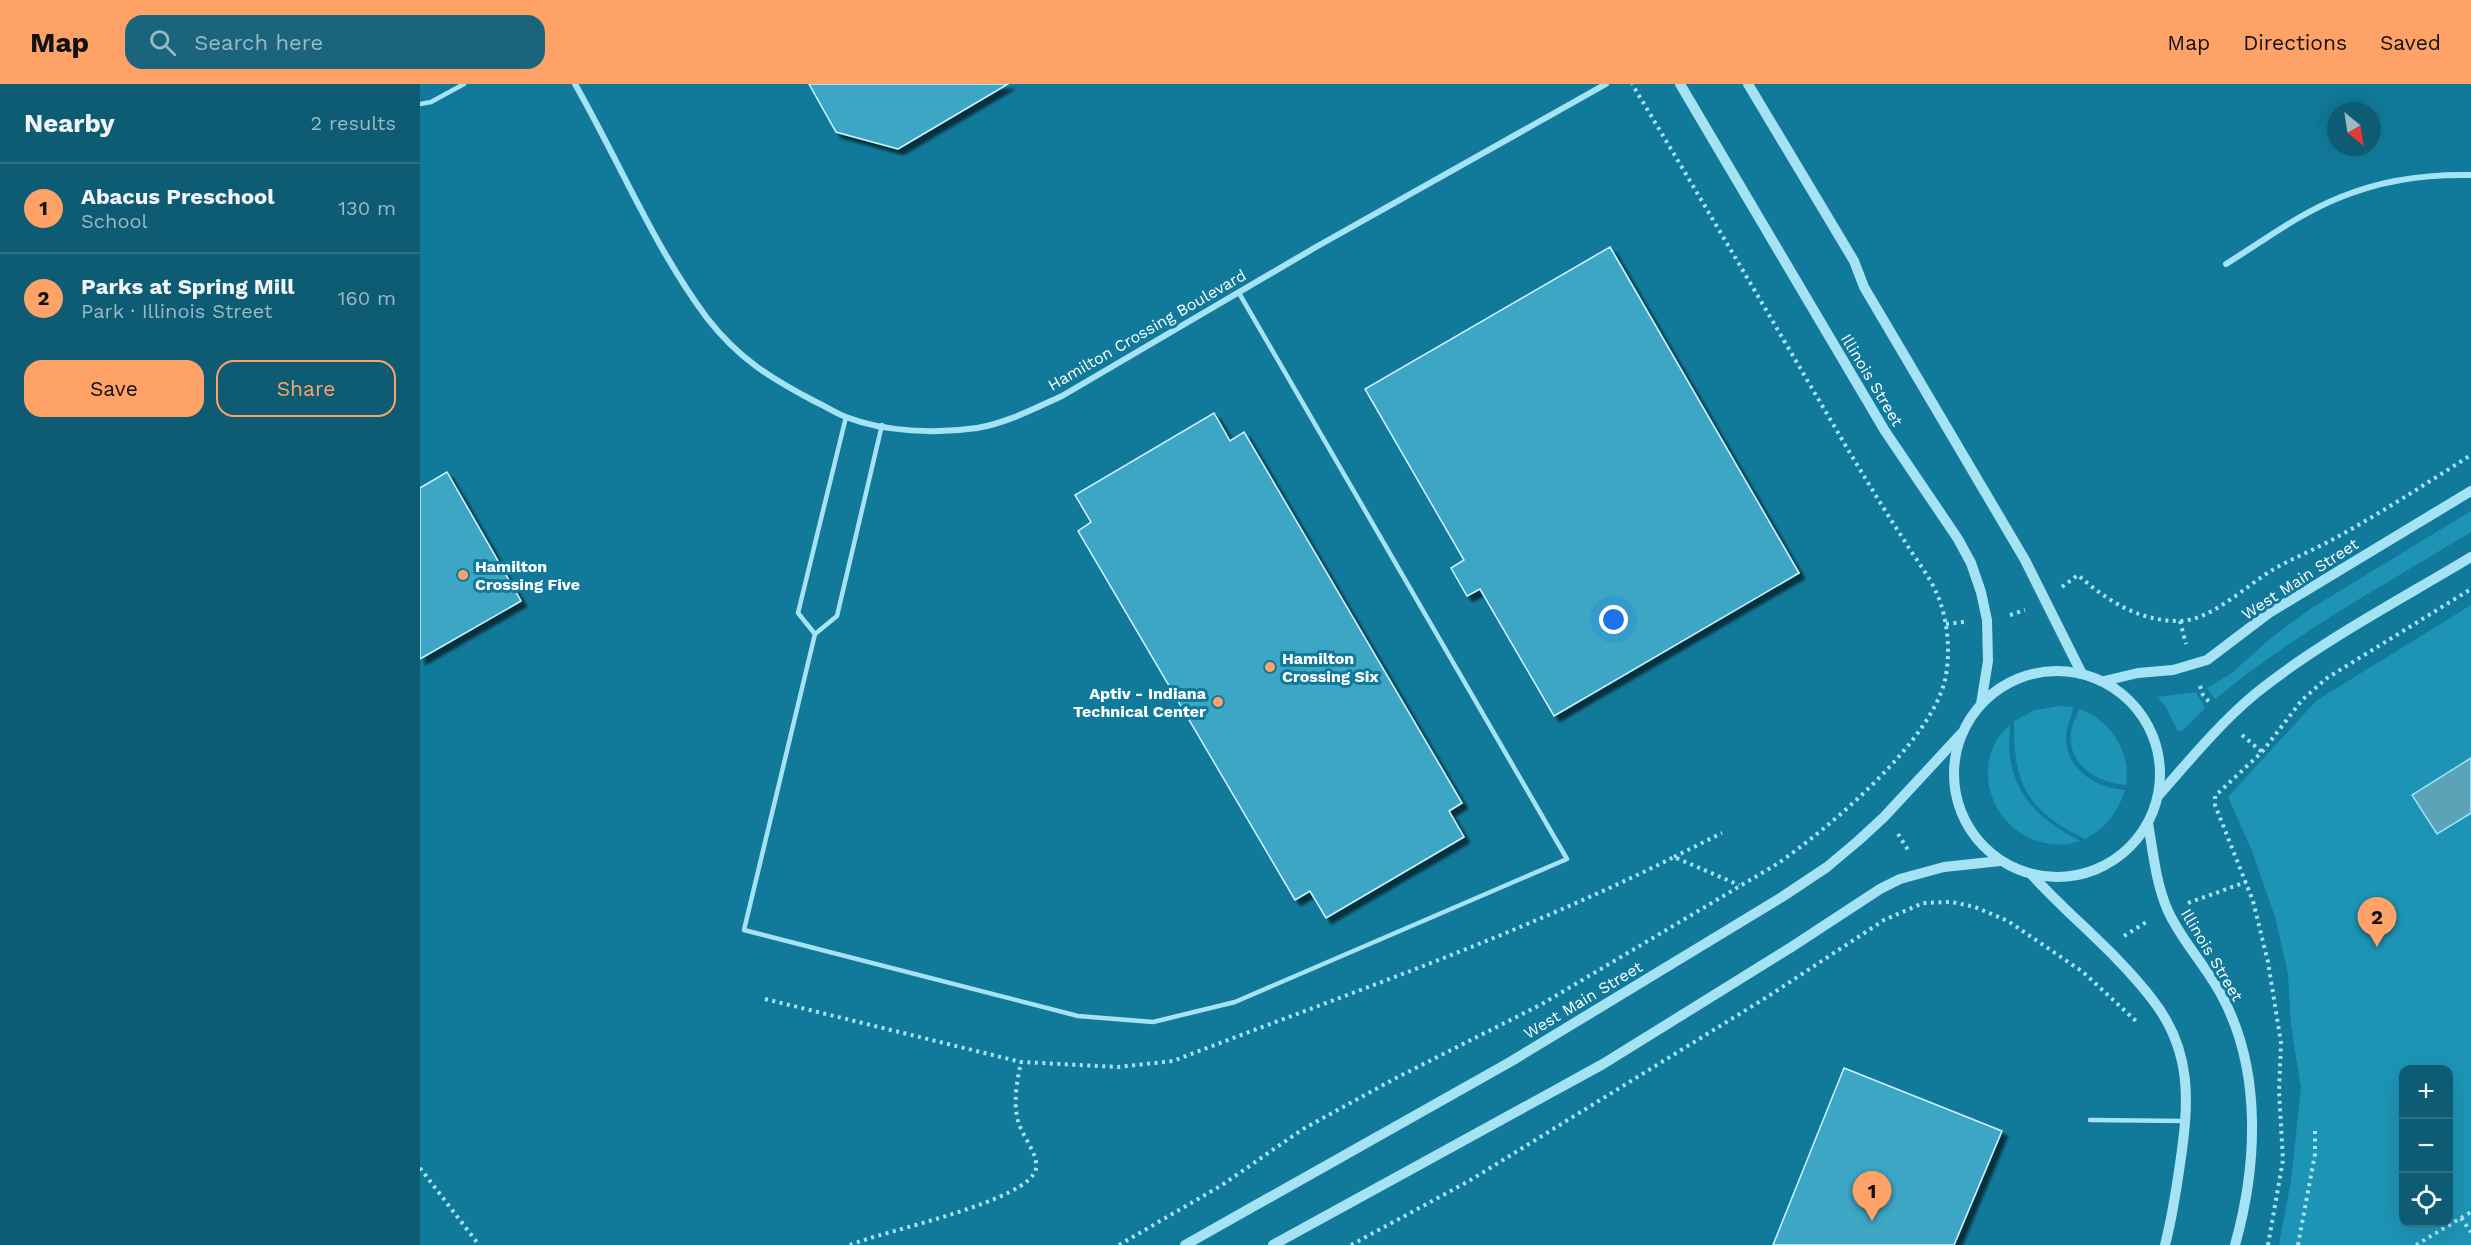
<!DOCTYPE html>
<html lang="en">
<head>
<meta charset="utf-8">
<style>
	:root { --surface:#0d5c74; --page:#1b657c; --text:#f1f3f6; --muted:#9abac5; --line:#2d7186; --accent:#ffa268 }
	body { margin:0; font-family:"Work Sans",sans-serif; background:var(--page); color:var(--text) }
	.controls { position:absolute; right:18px; bottom:18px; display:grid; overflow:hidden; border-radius:12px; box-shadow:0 6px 24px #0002 }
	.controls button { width:54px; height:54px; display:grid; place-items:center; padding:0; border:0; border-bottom:2px solid var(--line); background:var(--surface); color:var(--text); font:30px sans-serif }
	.compass { position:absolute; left:1907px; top:18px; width:54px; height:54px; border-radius:50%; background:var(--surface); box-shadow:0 6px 24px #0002; rotate:150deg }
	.you { position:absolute; left:1194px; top:536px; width:21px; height:21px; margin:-15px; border:4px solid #fff; border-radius:50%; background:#1a73e8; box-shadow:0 0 0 9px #1a73e833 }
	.badge { display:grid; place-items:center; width:39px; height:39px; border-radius:50%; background:var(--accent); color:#111; font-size:20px; font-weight:700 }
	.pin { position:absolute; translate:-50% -50px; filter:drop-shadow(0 2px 3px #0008) }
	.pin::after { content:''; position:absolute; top:32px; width:21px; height:18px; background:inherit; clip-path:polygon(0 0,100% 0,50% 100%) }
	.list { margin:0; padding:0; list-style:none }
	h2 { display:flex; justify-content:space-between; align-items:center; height:78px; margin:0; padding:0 24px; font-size:26px }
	h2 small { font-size:20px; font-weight:400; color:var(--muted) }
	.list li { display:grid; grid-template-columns:39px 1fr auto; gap:18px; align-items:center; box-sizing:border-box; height:90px; padding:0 24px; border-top:2px solid var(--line) }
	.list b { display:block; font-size:22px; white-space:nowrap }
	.list p { margin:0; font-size:20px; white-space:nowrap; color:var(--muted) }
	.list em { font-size:20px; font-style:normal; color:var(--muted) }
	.actions { display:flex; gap:12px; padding:18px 24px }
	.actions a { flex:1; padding:14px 0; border:2px solid var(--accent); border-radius:18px; text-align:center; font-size:21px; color:var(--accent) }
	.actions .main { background:var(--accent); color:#111 }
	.icon { flex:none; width:33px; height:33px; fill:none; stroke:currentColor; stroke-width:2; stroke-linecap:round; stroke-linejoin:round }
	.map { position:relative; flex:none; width:2051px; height:1161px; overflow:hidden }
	header { display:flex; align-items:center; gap:36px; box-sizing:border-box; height:84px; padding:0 30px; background:var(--accent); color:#111 }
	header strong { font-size:28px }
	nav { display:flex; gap:33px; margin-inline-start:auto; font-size:21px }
	.search { width:420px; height:54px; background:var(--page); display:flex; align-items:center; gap:15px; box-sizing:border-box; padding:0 21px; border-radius:18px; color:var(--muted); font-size:22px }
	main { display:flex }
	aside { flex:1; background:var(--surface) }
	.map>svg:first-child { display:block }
	.green { fill:#1d94b6; fill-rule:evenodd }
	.water { fill:#5ca3b8; stroke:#96e3f8; stroke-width:1.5 }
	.building { fill:#3ea6c4; stroke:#cdf3fe; stroke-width:1.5; filter:url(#shadow) }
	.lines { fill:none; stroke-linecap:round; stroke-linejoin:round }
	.path { stroke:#a5e3f4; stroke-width:4; stroke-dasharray:3 4.5; stroke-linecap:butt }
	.service { stroke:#a5e3f4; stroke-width:4.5 }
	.minor { stroke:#a5e3f4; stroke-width:6 }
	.tertiary { stroke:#a5e3f4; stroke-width:10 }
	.poi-dot { fill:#ffa268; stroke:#117a9b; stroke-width:2 }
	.labels { text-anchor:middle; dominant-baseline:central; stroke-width:6; stroke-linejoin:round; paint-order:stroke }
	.street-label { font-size:16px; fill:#fff; stroke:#117a9b }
	.poi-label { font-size:16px; font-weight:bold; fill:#fff; stroke:#117a9b; text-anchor:start }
</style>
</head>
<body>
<header>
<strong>Map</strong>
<div class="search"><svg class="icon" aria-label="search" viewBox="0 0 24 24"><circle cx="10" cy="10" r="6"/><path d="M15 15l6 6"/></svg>Search here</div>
<nav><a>Map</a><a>Directions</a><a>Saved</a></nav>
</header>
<main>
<aside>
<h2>Nearby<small>2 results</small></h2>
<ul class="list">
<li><span class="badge">1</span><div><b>Abacus Preschool</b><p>School</p></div><em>130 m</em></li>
<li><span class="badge">2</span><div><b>Parks at Spring Mill</b><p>Park · Illinois Street</p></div><em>160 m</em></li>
</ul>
<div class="actions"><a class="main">Save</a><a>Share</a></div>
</aside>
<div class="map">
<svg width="2051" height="1161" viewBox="0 0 2051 1161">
	<defs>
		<filter id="shadow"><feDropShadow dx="5.5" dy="5.5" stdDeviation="1.5" flood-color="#0009"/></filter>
	</defs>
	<rect width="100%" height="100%" fill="#117a9b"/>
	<g class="green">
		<path d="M2051,427V448C1964,501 1874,550 1795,615L1787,604L1812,589L1851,554L1890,525Z"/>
		<path d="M2051,521V1161H1859L1871,1097L1881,1004L1871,941L1868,890L1856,836L1832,767L1808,713L1896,617ZM1984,986H2028V1138H1984Z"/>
		<path d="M1776,608L1785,624L1764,645L1758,648L1746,623L1738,613Z"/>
		<path d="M1640,622L1653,623C1652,633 1647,641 1646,651C1645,685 1675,704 1705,706C1698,728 1686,744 1665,755C1607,727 1593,700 1594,637L1615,626Z"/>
		<path d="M1659,625C1691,636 1711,668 1706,701C1678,699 1647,682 1651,648C1652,640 1657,633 1659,625Z"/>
		<path d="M1590,641C1590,652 1588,663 1590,674C1596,715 1625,739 1660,757C1602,776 1548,714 1575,659C1578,652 1584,647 1590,641Z"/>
	</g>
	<path class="water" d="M2051,674V729L2017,750L1992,711Z"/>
	<g class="building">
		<path d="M389,0H588L478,65L416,48Z"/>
		<path d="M1190,163L1379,489L1134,632L1060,505L1047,512L1031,484L1044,476L945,305Z"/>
		<path d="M794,329L810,357L824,348L1042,719L1029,727L1044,753L906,834L890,807L875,816L658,447L671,438L655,411Z"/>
		<path d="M27,388L101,517L0,575V404Z"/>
		<path d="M1424,984L1582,1047L1534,1161H1353Z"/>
	</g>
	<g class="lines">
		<g class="path">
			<path d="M1642,503L1658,491C1687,517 1719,537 1759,537C1791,537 1828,500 1854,485C1875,473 1898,464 1919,452C1964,427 2007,399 2051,371"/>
			<path d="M1590,531L1605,526"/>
			<path d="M1760,537L1766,560"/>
			<path d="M1526,540L1544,538"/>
			<path d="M1780,602L1783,611L1791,620"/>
			<path d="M1822,651L1842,668"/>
			<path d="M1478,750L1490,769"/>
			<path d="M1254,773L1302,749"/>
			<path d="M1768,819L1826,798"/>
			<path d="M1704,852L1728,837"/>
			<path d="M345,915L601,978L698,983L753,977C921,912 1092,854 1254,773L1319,801"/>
			<path d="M0,1084L59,1161"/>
			<path d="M2041,1134L2051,1148"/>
			<path d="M430,1161C462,1147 612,1117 616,1084C618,1069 602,1052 598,1037C593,1018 597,997 601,978"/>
			<path d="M699,1161L802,1101L883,1045L976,994L1122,920L1357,780C1409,744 1510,659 1525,596C1531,569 1528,533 1516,508C1508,490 1494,473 1484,456C1464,426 1446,395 1427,364C1356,243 1285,121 1212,0"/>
			<path d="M931,1161L1049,1097L1347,913L1464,836L1503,819L1532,818L1555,823L1588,837L1663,888L1716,937"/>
			<path d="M1848,1161L1863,1076L1859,1007L1861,959L1848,878L1833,817L1795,721V712L1842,668L1882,616L1907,594L2051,505"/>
			<path d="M1878,1161L1895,1070V1044"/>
			<path d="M1996,1161L2051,1128"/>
		</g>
		<g class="service">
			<path d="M0,20L11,18L44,0"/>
			<path d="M462,341L417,532L395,550L324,846L658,932L733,938L815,918L1147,775L819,209"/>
			<path d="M395,550L378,529L426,333"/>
			<path d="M1670,1036L1766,1037"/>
		</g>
		<g class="minor">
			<path d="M155,0C199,77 234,163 287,234C318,274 350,294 394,317C405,322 415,329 426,333C464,348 517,350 557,344C587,339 615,324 642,312L896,163L1186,0"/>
			<path d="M1806,180C1843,157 1880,129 1921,113C1962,96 2007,90 2051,91"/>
		</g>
		<g class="tertiary">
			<path d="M1260,0L1465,347L1538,455L1551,479L1561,508L1567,536L1568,577L1561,620"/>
			<path d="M1328,0L1434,177L1444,203L1605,476L1662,590"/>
			<circle cx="1637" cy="690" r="103"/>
			<path d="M1684,597L1718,589L1753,586L1787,576L1849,529L2051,407"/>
			<path d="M1738,712C1769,677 1799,640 1835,610C1899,558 1980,516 2051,473"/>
			<path d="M1728,739C1733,768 1736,800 1748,827C1762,858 1789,885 1804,916C1842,990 1837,1083 1815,1161"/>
			<path d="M1611,790C1650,833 1697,869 1732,915C1773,967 1769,1019 1760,1080C1756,1108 1752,1134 1745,1161"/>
			<path d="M765,1161L1090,978L1362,813L1407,783L1438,757L1464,733L1541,650"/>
			<path d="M853,1161L1183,980L1370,864L1460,805L1480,795L1524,783L1580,777"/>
		</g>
	</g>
	<g class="poi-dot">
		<circle cx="43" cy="491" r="6"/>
		<circle cx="850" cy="583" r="6"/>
		<circle cx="798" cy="618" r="6"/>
	</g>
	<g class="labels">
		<g class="street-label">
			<text transform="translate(727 246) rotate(-30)">Hamilton Crossing Boulevard</text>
			<text transform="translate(1452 296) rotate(59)">Illinois Street</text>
			<text transform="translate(1880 495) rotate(-33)">West Main Street</text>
			<text transform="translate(1792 871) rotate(59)">Illinois Street</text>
			<text transform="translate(1163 916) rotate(-31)">West Main Street</text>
		</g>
		<g class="poi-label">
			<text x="55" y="482">Hamilton<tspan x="55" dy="18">Crossing Five</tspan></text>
			<text x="862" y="574">Hamilton<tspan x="862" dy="18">Crossing Six</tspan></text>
			<text x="786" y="609" text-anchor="end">Aptiv - Indiana<tspan x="786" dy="18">Technical Center</tspan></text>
		</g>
	</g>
</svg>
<div class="controls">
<button>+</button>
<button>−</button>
<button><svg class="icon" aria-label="locate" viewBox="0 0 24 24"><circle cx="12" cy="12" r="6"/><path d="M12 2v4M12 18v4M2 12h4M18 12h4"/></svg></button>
</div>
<svg class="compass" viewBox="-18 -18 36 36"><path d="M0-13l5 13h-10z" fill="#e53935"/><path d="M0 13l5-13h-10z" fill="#9abac5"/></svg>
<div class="you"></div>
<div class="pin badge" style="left:1452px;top:1137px">1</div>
<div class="pin badge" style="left:1957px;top:863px">2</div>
</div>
</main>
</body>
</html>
